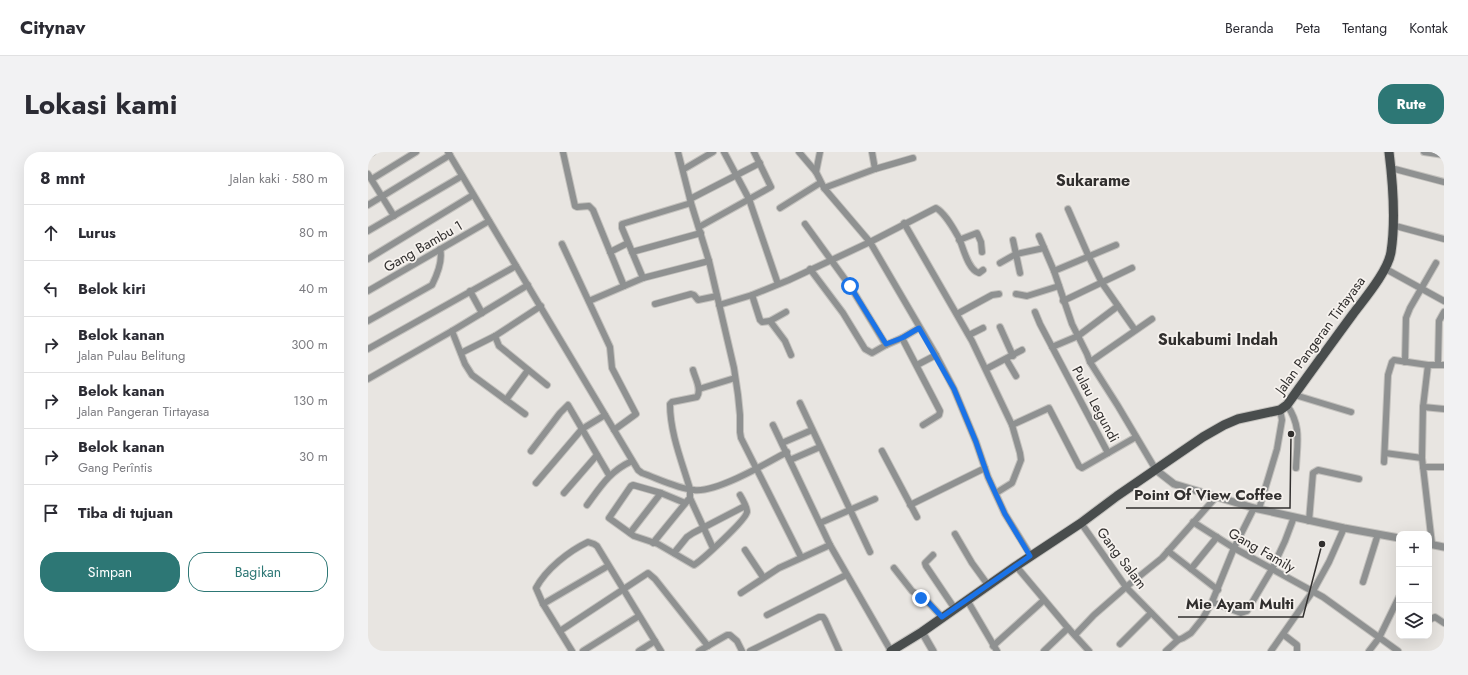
<!DOCTYPE html>
<html lang="id">
<head>
<meta charset="utf-8">
<style>
	:root { --surface:#fff; --page:#f2f2f3; --text:#2b2b33; --muted:#7c7c81; --line:#e1e1e2; --accent:#2d7775 }
	body { margin:0; font-family:Jost,sans-serif; background:var(--page); color:var(--text) }
	.controls { position:absolute; right:12px; bottom:12px; display:grid; overflow:hidden; border-radius:8px; box-shadow:0 4px 16px #0002 }
	.controls button { width:36px; height:36px; display:grid; place-items:center; padding:0; border:0; border-bottom:1px solid var(--line); background:var(--surface); color:var(--text); font:20px sans-serif }
	.stop { position:absolute; width:12px; height:12px; margin:-9px; border:3px solid #1a73e8; border-radius:50%; background:#fff }
	.stop.end { background:#1a73e8; border-color:#fff; box-shadow:0 1px 4px #0008 }
	.list { margin:0; padding:0; list-style:none }
	h2 { display:flex; justify-content:space-between; align-items:center; height:52px; margin:0; padding:0 16px; font-size:17px }
	h2 small { font-size:13px; font-weight:400; color:var(--muted) }
	.list li { display:grid; grid-template-columns:26px 1fr auto; gap:12px; align-items:center; box-sizing:border-box; height:56px; padding:0 16px; border-top:1px solid var(--line) }
	.list b { display:block; font-size:15px; white-space:nowrap }
	.list p { margin:0; font-size:13px; white-space:nowrap; color:var(--muted) }
	.list em { font-size:13px; font-style:normal; color:var(--muted) }
	.actions { display:flex; gap:8px; padding:12px 16px }
	.actions a { flex:1; padding:9px 0; border:1px solid var(--accent); border-radius:16px; text-align:center; font-size:14px; color:var(--accent) }
	.actions .main { background:var(--accent); color:#fff }
	.icon { flex:none; width:22px; height:22px; fill:none; stroke:currentColor; stroke-width:2; stroke-linecap:round; stroke-linejoin:round }
	.map { position:relative; flex:none; width:1076px; height:499px; overflow:hidden; border-radius:16px }
	header { display:flex; align-items:center; gap:24px; box-sizing:border-box; height:56px; padding:0 20px; background:var(--surface); border-bottom:1px solid var(--line) }
	header strong { font-size:19px }
	nav { display:flex; gap:22px; margin-inline-start:auto; font-size:14px }
	.intro { display:flex; align-items:center; justify-content:space-between; box-sizing:border-box; height:96px; padding:0 24px }
	h1 { margin:0; font-size:28px }
	.button { padding:10px 18px; border-radius:16px; background:var(--accent); color:#fff; font-size:14px; font-weight:700 }
	main { display:flex; gap:24px; padding:0 24px }
	aside { flex:1; background:var(--surface); border-radius:16px; box-shadow:0 4px 16px #0002 }
	.map>svg:first-child { display:block }
	.lines { fill:none; stroke-linecap:round; stroke-linejoin:round }
	.minor-casing { stroke:#c3c1bd; stroke-width:8 }
	.tertiary-casing { stroke:#c3c1bd; stroke-width:9 }
	.primary-casing { stroke:#c3c1bd; stroke-width:11 }
	.minor { stroke:#8f9191; stroke-width:6 }
	.tertiary { stroke:#8f9191; stroke-width:7 }
	.primary { stroke:#494d4d; stroke-width:9 }
	.route { stroke:#1a73e8; stroke-width:5 }
	.labels { text-anchor:middle; dominant-baseline:central; stroke-width:3.5; stroke-linejoin:round; paint-order:stroke }
	.street-label { font-size:14px; fill:#312f2e; stroke:#f6f2ee }
	.quarter-label { font-size:16px; font-weight:bold; fill:#312f2e; stroke:#f6f2ee }
	.leader { fill:none; stroke:#312f2e; stroke-width:1.5 }
	.callout-dot { fill:#312f2e; stroke:#f6f2ee; stroke-width:1.5 }
	.callout-label { font-size:15px; text-anchor:middle; font-weight:bold; fill:#312f2e; stroke:#f6f2ee; stroke-width:3.5; stroke-linejoin:round; paint-order:stroke }
</style>
</head>
<body>
<header>
<strong>Citynav</strong>
<nav><a>Beranda</a><a>Peta</a><a>Tentang</a><a>Kontak</a></nav>
</header>
<div class="intro"><h1>Lokasi kami</h1><a class="button">Rute</a></div>
<main>
<aside>
<h2>8 mnt<small>Jalan kaki · 580 m</small></h2>
<ul class="list">
<li><svg class="icon" aria-label="ahead" viewBox="0 0 24 24"><path d="M12 20V5M6 11l6-6 6 6"/></svg><div><b>Lurus</b></div><em>80 m</em></li>
<li><svg class="icon" aria-label="left" viewBox="0 0 24 24"><path d="M17 20v-9H6M10 6l-5 5 5 5"/></svg><div><b>Belok kiri</b></div><em>40 m</em></li>
<li><svg class="icon" aria-label="right" viewBox="0 0 24 24"><path d="M7 20v-9h11M14 6l5 5-5 5"/></svg><div><b>Belok kanan</b><p>Jalan Pulau Belitung</p></div><em>300 m</em></li>
<li><svg class="icon" aria-label="right" viewBox="0 0 24 24"><path d="M7 20v-9h11M14 6l5 5-5 5"/></svg><div><b>Belok kanan</b><p>Jalan Pangeran Tirtayasa</p></div><em>130 m</em></li>
<li><svg class="icon" aria-label="right" viewBox="0 0 24 24"><path d="M7 20v-9h11M14 6l5 5-5 5"/></svg><div><b>Belok kanan</b><p>Gang Perîntis</p></div><em>30 m</em></li>
<li><svg class="icon" aria-label="arrive" viewBox="0 0 24 24"><path d="M6 21V4h12l-3 4 3 4H6"/></svg><div><b>Tiba di tujuan</b></div></li>
</ul>
<div class="actions"><a class="main">Simpan</a><a>Bagikan</a></div>
</aside>
<div class="map">
<svg width="1076" height="499" viewBox="0 0 1076 499">
	<rect width="100%" height="100%" fill="#e8e5e1"/>
	<g class="lines">
		<defs>
			<g id="minor">
				<path d="M80,0L270,318L274,321C291,327 308,336 326,338C348,341 399,311 419,300"/>
				<path d="M195,0L207,54L209,55L221,54L225,58L256,134"/>
				<path d="M310,0L323,51L341,109L366,216L370,243L372,263V280L373,286L433,405"/>
				<path d="M356,0L381,47L410,132"/>
				<path d="M431,0L448,20L456,36L502,90L568,203L586,237L608,290L620,325L637,362L663,404"/>
				<path d="M1056,0L1076,3"/>
				<path d="M0,3L5,0"/>
				<path d="M1023,16L1076,30"/>
				<path d="M316,17L345,0"/>
				<path d="M507,17L545,6"/>
				<path d="M448,20L452,0"/>
				<path d="M0,22L26,64"/>
				<path d="M4,27L48,0"/>
				<path d="M456,36L507,17L504,0"/>
				<path d="M322,47L392,11"/>
				<path d="M0,53L82,3"/>
				<path d="M412,56L452,31"/>
				<path d="M700,57L721,105L734,131L767,178"/>
				<path d="M536,71L604,189L644,273L652,301L653,308L644,331L628,341"/>
				<path d="M437,72L482,134L518,193L534,186L551,176"/>
				<path d="M1024,73L1076,87"/>
				<path d="M331,75L403,35L386,0"/>
				<path d="M0,79L94,24"/>
				<path d="M671,84L686,119L704,172L719,202L722,210L750,254L788,318"/>
				<path d="M591,88L609,81L613,90L614,100"/>
				<path d="M645,88L652,121"/>
				<path d="M194,92L242,195L244,216L268,262L246,278"/>
				<path d="M242,100L260,91"/>
				<path d="M264,100L333,81"/>
				<path d="M0,107L105,43"/>
				<path d="M632,111L648,102L676,96"/>
				<path d="M1016,116L1076,149"/>
				<path d="M442,117L475,161L497,197L504,201L518,193"/>
				<path d="M686,119L748,93"/>
				<path d="M275,126L254,76V72L323,51"/>
				<path d="M0,139L121,69"/>
				<path d="M102,139L114,161"/>
				<path d="M648,142L659,144L691,134"/>
				<path d="M384,143L392,168L394,170L402,169L418,160"/>
				<path d="M221,149L275,126L341,109"/>
				<path d="M695,149L764,116"/>
				<path d="M287,152L323,142L326,143L330,148L349,144"/>
				<path d="M351,153L384,143L421,128L502,90L568,56C577,61 585,76 591,86C595,95 600,118 611,121L615,118"/>
				<path d="M667,160L672,172L740,301"/>
				<path d="M589,162L624,143L631,142"/>
				<path d="M0,169L64,133C69,123 75,108 72,97"/>
				<path d="M402,169L417,189L423,203"/>
				<path d="M632,175L645,204"/>
				<path d="M601,183L615,176"/>
				<path d="M127,184L131,194L179,233"/>
				<path d="M534,186L572,259L571,263L555,273"/>
				<path d="M684,195L710,184L750,154"/>
				<path d="M0,197L148,114"/>
				<path d="M93,201L127,184L173,154"/>
				<path d="M638,207L648,224"/>
				<path d="M722,210L784,167"/>
				<path d="M1037,210L1038,166L1042,156L1068,111"/>
				<path d="M549,213L568,203"/>
				<path d="M1060,213L1055,255L1054,306L1064,392"/>
				<path d="M1070,213L1071,169L1076,160"/>
				<path d="M618,217L654,198"/>
				<path d="M325,218C327,226 334,237 329,245L304,250L302,252C302,281 314,310 322,337V346L345,396"/>
				<path d="M0,227L84,179"/>
				<path d="M331,237L367,226"/>
				<path d="M927,243L983,260"/>
				<path d="M138,248L160,218"/>
				<path d="M432,251L502,400"/>
				<path d="M919,253C934,275 929,291 928,316"/>
				<path d="M1055,255L1076,257"/>
				<path d="M157,262L104,223L97,212L84,179L160,133"/>
				<path d="M405,273L462,393L523,499"/>
				<path d="M644,273L681,256L711,314L714,316L768,285"/>
				<path d="M414,291L444,278"/>
				<path d="M163,299L192,261L200,253L241,323"/>
				<path d="M514,299L549,365"/>
				<path d="M1017,301L1054,306"/>
				<path d="M422,308L452,295"/>
				<path d="M1016,310L1020,223L1024,210L1026,208L1060,213H1076"/>
				<path d="M1055,315H1076"/>
				<path d="M168,331L214,277L237,263"/>
				<path d="M196,341L229,303"/>
				<path d="M317,351L293,341L265,333L263,334L241,366L266,384L290,392L326,413C334,408 378,368 379,360C379,355 375,348 372,343"/>
				<path d="M219,353C233,334 242,319 264,309"/>
				<path d="M542,353L617,316"/>
				<path d="M891,357L909,297L914,268L912,258"/>
				<path d="M941,369L945,321L950,318L991,327"/>
				<path d="M825,370L866,396L955,445L1030,499"/>
				<path d="M452,371L507,347"/>
				<path d="M713,371L758,435L810,488"/>
				<path d="M262,381L293,341"/>
				<path d="M587,382L604,411L620,433"/>
				<path d="M285,391L320,348"/>
				<path d="M377,398L395,425"/>
				<path d="M800,399L850,438"/>
				<path d="M306,401L319,385L325,381L377,354"/>
				<path d="M565,403L557,411L558,414L587,457"/>
				<path d="M648,414L700,476L721,499"/>
				<path d="M526,416L544,439L560,450L574,465"/>
				<path d="M823,417L849,385"/>
				<path d="M995,430L1010,382"/>
				<path d="M373,441L411,416L462,393"/>
				<path d="M599,448L629,499"/>
				<path d="M844,450L873,461L879,459L904,417L917,389L926,365"/>
				<path d="M175,452L240,414"/>
				<path d="M399,463L478,423"/>
				<path d="M1061,468L1067,465L1076,471"/>
				<path d="M192,479L280,421L287,427L340,494"/>
				<path d="M707,483L726,463L758,435L794,406L848,345"/>
				<path d="M916,483L929,493V499"/>
				<path d="M752,492L783,461"/>
				<path d="M625,494L676,448"/>
				<path d="M204,499L175,452L168,436C178,417 201,399 220,390L226,392L229,394L293,499"/>
				<path d="M215,499L271,464"/>
				<path d="M271,499L287,489"/>
				<path d="M331,499L359,483H362L369,489L374,499"/>
				<path d="M382,499L451,465H455L457,468L471,499"/>
				<path d="M676,499L700,476"/>
				<path d="M798,499L810,488L815,486L823,481L835,466L844,450L866,396L886,356"/>
				<path d="M903,499L945,439L961,410L976,376"/>
				<path d="M1001,499L1011,486L1031,445"/>
			</g>
			<g id="tertiary">
				<path d="M788,318L806,332L886,356L976,376L1031,386"/>
				<path d="M1061,392L1076,395"/>
				<path d="M554,480L565,499"/>
			</g>
			<path id="primary" d="M523,499L554,480L648,414L713,371L749,344L835,285L856,273L870,267L912,258L919,253C941,222 963,192 985,162C997,146 1020,119 1023,100C1028,68 1025,32 1021,0"/>
		</defs>
		<use href="#minor" class="minor-casing"/>
		<use href="#tertiary" class="tertiary-casing"/>
		<use href="#primary" class="primary-casing"/>
		<use href="#minor" class="minor"/>
		<use href="#tertiary" class="tertiary"/>
		<use href="#primary" class="primary"/>
	</g>
	<g class="lines">
		<path class="route" d="M482,134L518,192L534,186L551,176L586,237L608,290L620,325L637,362L662,404L574,465L560,450L553,446"/>
	</g>
	<g class="labels">
		<g class="street-label">
			<text transform="translate(55 94) rotate(-30)">Gang Bambu 1</text>
			<text transform="translate(952 183) rotate(-54)">Jalan Pangeran Tirtayasa</text>
			<text transform="translate(728 252) rotate(62)">Pulau Legundi</text>
			<text transform="translate(894 398) rotate(30)">Gang Family</text>
			<text transform="translate(754 406) rotate(53)">Gang Salam</text>
		</g>
		<g class="quarter-label">
			<text x="725" y="28">Sukarame</text>
			<text x="850" y="187">Sukabumi Indah</text>
		</g>
	</g>
	<path class="leader" d="M923 282L922 356H758M954 392L935 465H810"/>
	<g class="callout-dot">
		<circle cx="923" cy="282" r="4"/>
		<circle cx="954" cy="392" r="4"/>
	</g>
	<g class="callout-label">
		<text x="840" y="348">Point Of View Coffee</text>
		<text x="872" y="457">Mie Ayam Multi</text>
	</g>
</svg>
<div class="controls">
<button>+</button>
<button>−</button>
<button><svg class="icon" aria-label="layers" viewBox="0 0 24 24"><path d="M12 4l9 5-9 5-9-5zM3 14l9 5 9-5"/></svg></button>
</div>
<div class="stop" style="left:482px;top:134px"></div>
<div class="stop end" style="left:553px;top:446px"></div>
</div>
</main>
</body>
</html>
